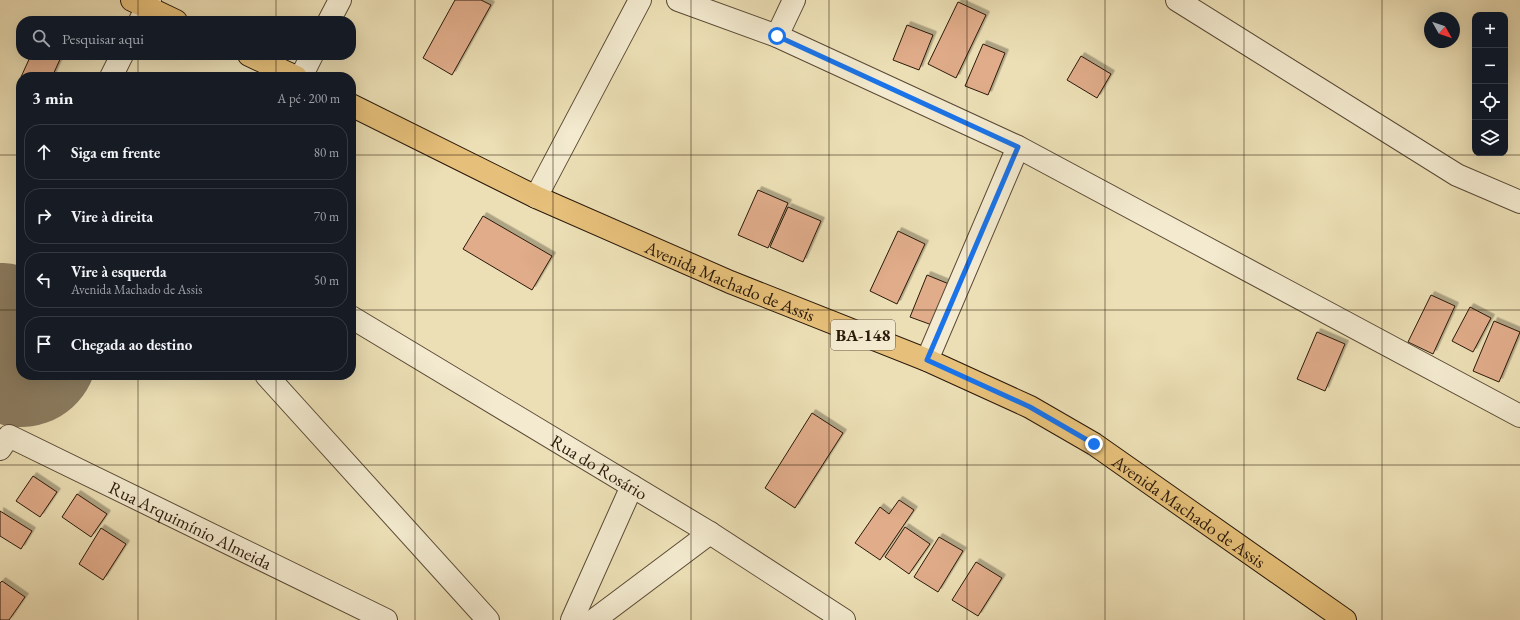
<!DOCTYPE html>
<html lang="pt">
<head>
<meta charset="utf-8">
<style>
	:root { --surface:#171b24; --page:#20242c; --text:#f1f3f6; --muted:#9ea1a6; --line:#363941 }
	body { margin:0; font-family:"EB Garamond",serif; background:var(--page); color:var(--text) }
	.controls { position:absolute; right:12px; top:12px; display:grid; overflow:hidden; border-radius:8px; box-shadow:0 4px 16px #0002 }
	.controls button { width:36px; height:36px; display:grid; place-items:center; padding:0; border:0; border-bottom:1px solid var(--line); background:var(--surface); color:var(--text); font:20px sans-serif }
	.compass { position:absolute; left:1424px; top:12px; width:36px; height:36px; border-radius:50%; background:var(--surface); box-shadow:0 4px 16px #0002; rotate:130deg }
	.stop { position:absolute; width:12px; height:12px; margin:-9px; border:3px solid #1a73e8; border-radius:50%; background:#fff }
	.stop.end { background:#1a73e8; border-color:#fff; box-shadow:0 1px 4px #0008 }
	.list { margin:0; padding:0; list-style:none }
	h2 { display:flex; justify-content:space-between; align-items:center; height:52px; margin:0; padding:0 16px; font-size:17px }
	h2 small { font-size:13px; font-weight:400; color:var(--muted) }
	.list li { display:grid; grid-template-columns:26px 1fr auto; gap:12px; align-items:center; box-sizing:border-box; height:56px; margin:0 8px 8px; padding:0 8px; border:1px solid var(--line); border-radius:16px }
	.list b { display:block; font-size:15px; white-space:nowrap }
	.list p { margin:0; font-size:13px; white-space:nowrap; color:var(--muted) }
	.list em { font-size:13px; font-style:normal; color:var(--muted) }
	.icon { flex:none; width:22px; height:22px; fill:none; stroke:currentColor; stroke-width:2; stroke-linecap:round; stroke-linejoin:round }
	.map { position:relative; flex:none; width:1520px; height:620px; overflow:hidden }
	.search { position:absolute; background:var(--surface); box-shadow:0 4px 16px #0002; left:16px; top:16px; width:340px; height:44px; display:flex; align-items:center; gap:10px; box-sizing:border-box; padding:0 14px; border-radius:16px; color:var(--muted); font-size:15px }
	.panel { position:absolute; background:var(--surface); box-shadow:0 4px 16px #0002; left:16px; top:72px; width:340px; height:308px; border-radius:16px }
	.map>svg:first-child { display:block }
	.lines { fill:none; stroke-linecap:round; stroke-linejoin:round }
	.runway { stroke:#8b7c60; stroke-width:154 }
	.building { fill:#e0ac8a; stroke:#2a190a; filter:url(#shadow) }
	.minor-casing { stroke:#5a4a35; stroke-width:24 }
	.major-casing { stroke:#2a190a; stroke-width:24 }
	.minor { stroke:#f3eacf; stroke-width:22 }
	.major { stroke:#e6c07a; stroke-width:22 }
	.route { stroke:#1a73e8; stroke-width:5 }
	.grid { fill:none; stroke:#2a190a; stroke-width:1; stroke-opacity:0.55 }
	.labels { text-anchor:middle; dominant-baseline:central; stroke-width:3; stroke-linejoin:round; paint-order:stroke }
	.shield { fill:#f3eacf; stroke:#665845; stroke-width:1 }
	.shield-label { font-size:17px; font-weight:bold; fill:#2a190a }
	.street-label { font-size:18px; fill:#2a190a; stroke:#f3eacf }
</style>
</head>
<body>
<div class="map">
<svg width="1520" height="620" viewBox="0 0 1520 620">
	<defs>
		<filter id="shadow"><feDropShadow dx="3.5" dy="-3.5" stdDeviation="0" flood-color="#0004"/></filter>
	</defs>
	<rect width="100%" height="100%" fill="#ecdfb5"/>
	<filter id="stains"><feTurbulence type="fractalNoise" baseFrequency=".005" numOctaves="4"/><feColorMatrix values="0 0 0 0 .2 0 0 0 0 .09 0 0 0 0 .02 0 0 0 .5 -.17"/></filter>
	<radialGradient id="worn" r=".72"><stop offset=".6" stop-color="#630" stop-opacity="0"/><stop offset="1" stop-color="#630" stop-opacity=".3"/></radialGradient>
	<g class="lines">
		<path class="runway" d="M0,340L21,350"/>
	</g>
	<g class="building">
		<path d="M455,0H481L491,5L452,75L423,58Z"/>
		<path d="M958,2L986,15L956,78L928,64Z"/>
		<path d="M907,25L933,35L919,70L893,60Z"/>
		<path d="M983,44L1005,53L988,95L965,86Z"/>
		<path d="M31,55H62L52,77H21Z"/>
		<path d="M1081,56L1111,74L1097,98L1067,80Z"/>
		<path d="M758,190L788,203L768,248L738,235Z"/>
		<path d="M788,207L821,221L803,262L770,247Z"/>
		<path d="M483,216L552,256L532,290L463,249Z"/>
		<path d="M898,231L925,244L897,304L870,291Z"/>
		<path d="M927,275L949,284L932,325L910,317Z"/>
		<path d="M1431,295L1455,306L1433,354L1408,342Z"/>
		<path d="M1470,307L1491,318L1473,352L1452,341Z"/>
		<path d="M1494,321L1520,332L1499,382L1473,371Z"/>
		<path d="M1317,332L1345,344L1325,391L1297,379Z"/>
		<path d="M812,413L843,433L795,508L765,488Z"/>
		<path d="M33,476L57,492L40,517L16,501Z"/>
		<path d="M77,494L107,514L91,537L62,517Z"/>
		<path d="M899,500L914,510L880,560L855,543L880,507L889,514Z"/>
		<path d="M0,511L32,531L21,549L0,536Z"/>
		<path d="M905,527L930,544L909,574L885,557Z"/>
		<path d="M101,528L126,544L103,580L79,564Z"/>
		<path d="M939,537L963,551L938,592L914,577Z"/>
		<path d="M976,562L1002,578L978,616L952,600Z"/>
		<path d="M2,581L25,597L9,620H0V583Z"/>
	</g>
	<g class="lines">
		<defs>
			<g id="minor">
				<path d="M678,0L777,36L1018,147L1520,416"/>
				<path d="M1177,0L1457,175L1520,202"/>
				<path d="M140,21L150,0"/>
				<path d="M329,21L340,0"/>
				<path d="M777,36L794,0"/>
				<path d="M111,77L122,55"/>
				<path d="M301,77L312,55"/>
				<path d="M536,197L640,0"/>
				<path id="s1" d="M351,317L710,533L844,620"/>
				<path d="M927,360L1018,147"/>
				<path d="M266,375L488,620"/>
				<path id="s2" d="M0,449L9,436L386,620"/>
				<path d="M572,620L632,486"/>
				<path d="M594,620L710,533"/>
			</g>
			<g id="major">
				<path d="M132,0L176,21"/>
				<path d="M249,55L296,77"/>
				<path id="s3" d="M351,105L536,197L730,282L927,360L1030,407L1094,444L1345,620"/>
			</g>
		</defs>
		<use href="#minor" class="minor-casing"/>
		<use href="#major" class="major-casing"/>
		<use href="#minor" class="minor"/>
		<use href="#major" class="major"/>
	</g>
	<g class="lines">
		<path class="route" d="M777,36L1018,147L927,360L1030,407L1094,444"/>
	</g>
	<path class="grid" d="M138,0V21M276,0V21M415,0V620M553,0V620M691,0V620M829,0V620M967,0V620M1105,0V620M1244,0V620M1382,0V620M138,55V77M276,55V77M0,155H21M351,155H1520M0,310H21M351,310H1520M138,375V620M276,375V620M0,465H1520"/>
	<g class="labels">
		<rect class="shield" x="831" y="320" width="64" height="30" rx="3"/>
		<g class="shield-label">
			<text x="863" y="335">BA-148</text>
		</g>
		<g class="street-label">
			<text stroke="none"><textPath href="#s3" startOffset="418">Avenida Machado de Assis</textPath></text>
			<text stroke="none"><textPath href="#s1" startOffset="290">Rua do Rosário</textPath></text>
			<text stroke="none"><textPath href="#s3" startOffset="934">Avenida Machado de Assis</textPath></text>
			<text stroke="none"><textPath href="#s2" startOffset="218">Rua Arquimínio Almeida</textPath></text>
		</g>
	</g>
	<rect width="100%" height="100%" filter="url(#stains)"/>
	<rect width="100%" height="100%" fill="url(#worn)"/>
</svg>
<div class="controls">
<button>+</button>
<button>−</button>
<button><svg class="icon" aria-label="locate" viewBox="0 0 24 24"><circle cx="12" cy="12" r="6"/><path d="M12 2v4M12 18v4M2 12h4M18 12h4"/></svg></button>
<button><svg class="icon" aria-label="layers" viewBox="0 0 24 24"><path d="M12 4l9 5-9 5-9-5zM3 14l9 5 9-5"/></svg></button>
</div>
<svg class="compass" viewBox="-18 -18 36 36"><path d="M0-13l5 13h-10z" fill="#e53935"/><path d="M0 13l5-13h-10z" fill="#9ea1a6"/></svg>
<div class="stop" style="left:777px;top:36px"></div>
<div class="stop end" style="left:1094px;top:444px"></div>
<div class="search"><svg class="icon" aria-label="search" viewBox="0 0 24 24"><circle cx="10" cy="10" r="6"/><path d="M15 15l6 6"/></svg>Pesquisar aqui</div>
<section class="panel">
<h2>3 min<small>A pé · 200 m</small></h2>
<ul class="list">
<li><svg class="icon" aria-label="ahead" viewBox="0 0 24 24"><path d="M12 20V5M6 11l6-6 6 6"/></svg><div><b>Siga em frente</b></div><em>80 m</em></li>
<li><svg class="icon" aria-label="right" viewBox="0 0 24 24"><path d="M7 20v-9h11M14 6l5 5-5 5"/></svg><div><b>Vire à direita</b></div><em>70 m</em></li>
<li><svg class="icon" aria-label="left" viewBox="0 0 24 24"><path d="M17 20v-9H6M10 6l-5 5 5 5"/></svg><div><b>Vire à esquerda</b><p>Avenida Machado de Assis</p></div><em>50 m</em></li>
<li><svg class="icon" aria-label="arrive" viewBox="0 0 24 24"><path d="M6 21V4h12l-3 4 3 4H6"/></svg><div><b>Chegada ao destino</b></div></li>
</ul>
</section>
</div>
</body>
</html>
